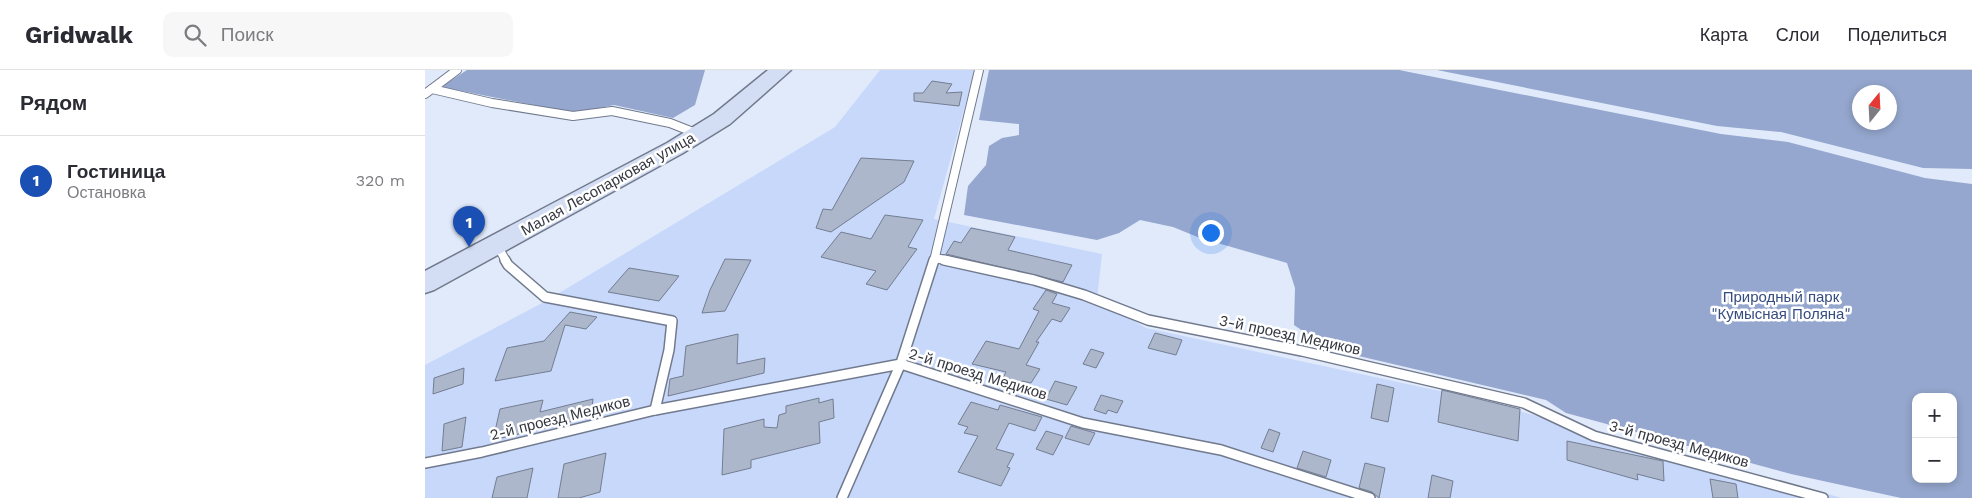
<!DOCTYPE html>
<html lang="ru">
<head>
<meta charset="utf-8">
<style>
	:root { --surface:#fff; --page:#f7f7f7; --text:#2b2b33; --muted:#7c7c81; --line:#e1e1e2; --accent:#db2777 }
	body { margin:0; font-family:"Work Sans",sans-serif; background:var(--page); color:var(--text) }
	.controls { position:absolute; right:15px; bottom:15px; display:grid; overflow:hidden; border-radius:10px; box-shadow:0 2px 8px #0003 }
	.controls button { width:45px; height:45px; display:grid; place-items:center; padding:0; border:0; border-bottom:1px solid var(--line); background:var(--surface); color:var(--text); font:25px sans-serif }
	.compass { position:absolute; left:1427px; top:15px; width:45px; height:45px; border-radius:50%; background:var(--surface); box-shadow:0 2px 8px #0003; rotate:18deg }
	.you { position:absolute; left:785px; top:162px; width:18px; height:18px; margin:-12px; border:4px solid #fff; border-radius:50%; background:#1a73e8; box-shadow:0 0 0 8px #1a73e833 }
	.badge { display:grid; place-items:center; width:32px; height:32px; border-radius:50%; background:var(--accent); color:#fff; font-size:16px; font-weight:700 }
	.pin { position:absolute; translate:-50% -41px; filter:drop-shadow(0 1px 2px #0008) }
	.pin::after { content:''; position:absolute; top:26px; width:18px; height:15px; background:inherit; clip-path:polygon(0 0,100% 0,50% 100%) }
	.list { margin:0; padding:0; list-style:none }
	h2 { display:flex; justify-content:space-between; align-items:center; height:65px; margin:0; padding:0 20px; font-size:21px }
	h2 small { font-size:16px; font-weight:400; color:var(--muted) }
	.list li { display:grid; grid-template-columns:32px 1fr auto; gap:15px; align-items:center; box-sizing:border-box; height:90px; padding:0 20px; border-top:1px solid var(--line) }
	.list b { display:block; font-size:19px; white-space:nowrap }
	.list p { margin:0; font-size:16px; white-space:nowrap; color:var(--muted) }
	.list em { font-size:16px; font-style:normal; color:var(--muted) }
	.icon { flex:none; width:28px; height:28px; fill:none; stroke:currentColor; stroke-width:2; stroke-linecap:round; stroke-linejoin:round }
	.map { position:relative; flex:none; width:1547px; height:428px; overflow:hidden }
	header { display:flex; align-items:center; gap:30px; box-sizing:border-box; height:70px; padding:0 25px; background:var(--surface); border-bottom:1px solid var(--line) }
	header strong { font-size:24px }
	nav { display:flex; gap:28px; margin-inline-start:auto; font-size:18px }
	.search { width:350px; height:45px; background:var(--page); display:flex; align-items:center; gap:12px; box-sizing:border-box; padding:0 18px; border-radius:10px; color:var(--muted); font-size:19px }
	main { display:flex }
	aside { flex:1; background:var(--surface) }
	.map>svg:first-child { display:block }
	.green { fill:#c7d8fb }
	.forest { fill:#95a7ce; fill-rule:evenodd }
	.building { fill:#acb7cb; stroke:#747d91 }
	.lines { fill:none; stroke-linecap:round; stroke-linejoin:round }
	.lane-far1-casing { stroke:#717a8d; stroke-width:10 }
	.lane-casing { stroke:#717a8d; stroke-width:12 }
	.secondary-casing { stroke:#717a8d; stroke-width:3 }
	.lane-far1 { stroke:#fff; stroke-width:8 }
	.lane { stroke:#fff; stroke-width:9 }
	.secondary { fill:#d3ddf3; fill-rule:evenodd }
	.labels { text-anchor:middle; dominant-baseline:central; stroke-width:5; stroke-linejoin:round; paint-order:stroke }
	.street-label { font-size:15px; fill:#32363f; stroke:#fff }
	.park-label { font-size:15px; fill:#364d81; stroke:#fff }
</style>
</head>
<body>
<header>
<strong>Gridwalk</strong>
<div class="search"><svg class="icon" aria-label="search" viewBox="0 0 24 24"><circle cx="10" cy="10" r="6"/><path d="M15 15l6 6"/></svg>Поиск</div>
<nav><a>Карта</a><a>Слои</a><a>Поделиться</a></nav>
</header>
<main>
<aside>
<h2>Рядом<small></small></h2>
<ul class="list">
<li><span class="badge" style="background:#1a4fb4">1</span><div><b>Гостиница</b><p>Остановка</p></div><em>320 m</em></li>
</ul>
</aside>
<div class="map">
<svg width="1547" height="428" viewBox="0 0 1547 428">
	<rect width="100%" height="100%" fill="#e1eafb"/>
	<path class="green" d="M455,0H550L509,149L677,184L672,229L721,258L1038,326L1417,428H0V295L121,231L410,57Z"/>
	<g class="forest">
		<path d="M42,0H280L270,35L248,48L189,35L150,43L16,17Z"/>
		<path d="M564,0H974L1296,64L1363,72L1500,108L1547,114V428H1476L1366,404L1141,343L1121,330L904,279L869,255L870,218L862,193L775,168L748,157L715,150L694,163L672,170L539,145L543,116L561,95L564,76L577,68L594,65V54L554,50ZM1491,327H1528V409H1491Z"/>
		<path d="M1012,0H1547V99L1498,98L1356,62L1292,56ZM1464,22V52H1434V22Z"/>
	</g>
	<g class="building">
		<path d="M507,11L527,14L521,23L537,22L534,36L489,31V23H498Z"/>
		<path d="M436,88L489,91L479,112L406,162L391,158L398,139L407,140Z"/>
		<path d="M460,145L498,150L483,177L492,179L462,220L441,214L451,201L396,187L416,162L446,169Z"/>
		<path d="M546,158L590,167L583,180L647,195L638,212L521,184L529,171L536,173Z"/>
		<path d="M300,189L326,190L300,241L277,243L285,220Z"/>
		<path d="M204,198L254,206L234,231L183,222Z"/>
		<path d="M621,220L632,224L627,233L645,238L636,252L627,249L611,272H614L601,295L615,299L606,313L597,311L594,317L576,312L581,302L547,294L561,271L594,279L614,241L608,239Z"/>
		<path d="M145,242L172,247L161,259L140,255L126,301L70,311L82,278L119,271Z"/>
		<path d="M730,263L757,270L751,285L723,278Z"/>
		<path d="M313,264L312,294L340,288L339,303L243,326L245,309L258,306L261,276Z"/>
		<path d="M666,279L679,283L671,298L658,294Z"/>
		<path d="M39,298L38,314L8,324L9,308Z"/>
		<path d="M630,311L652,317L642,335L621,329Z"/>
		<path d="M952,314L969,318L963,352L946,348Z"/>
		<path d="M1017,320L1095,339L1093,371L1013,352Z"/>
		<path d="M676,325L698,331L692,343L683,340L681,344L669,340Z"/>
		<path d="M394,328V333L408,329L409,348L394,352L395,373L326,390V398L297,405L299,359L339,349V357L352,358L354,345L361,343V336Z"/>
		<path d="M168,329L166,347L68,370L75,339L118,330L115,342Z"/>
		<path d="M546,332L573,340L575,335L617,347L610,361L584,353L571,379L589,384L582,397L585,398L576,416L533,402L553,366L539,363L543,357L533,354Z"/>
		<path d="M41,347L37,377L17,381L19,354Z"/>
		<path d="M646,356L670,363L664,375L640,368Z"/>
		<path d="M844,359L855,363L848,382L836,378Z"/>
		<path d="M621,361L638,366L628,385L611,379Z"/>
		<path d="M1142,371L1238,391L1239,411L1212,404L1213,410L1142,390Z"/>
		<path d="M878,381L906,390L901,407L872,398Z"/>
		<path d="M181,383L175,422L154,428H133L139,394Z"/>
		<path d="M940,393L960,398L954,428L947,422L934,418Z"/>
		<path d="M108,398L102,428H67L72,407Z"/>
		<path d="M1007,405L1028,411L1025,428H1003Z"/>
		<path d="M1285,409L1311,414L1313,428H1288Z"/>
	</g>
	<g class="lines">
		<defs>
			<g id="lane-far1">
				<path d="M7,19L67,33L148,46L187,41L245,53L273,64"/>
				<path d="M0,24L32,0"/>
				<path d="M72,175L81,191"/>
				<path d="M510,188L525,191"/>
				<path d="M509,191L554,0"/>
			</g>
			<g id="lane">
				<path d="M80,190L83,195L120,227L247,251L244,280L230,340"/>
				<path d="M519,190L609,210L659,225L723,250L877,281L1099,333L1169,366L1398,428"/>
				<path d="M0,393L57,382L230,340L476,294L658,353L796,380L945,428"/>
				<path d="M417,428L476,293L509,190"/>
			</g>
			<path id="secondary" d="M343,0H366L305,54L258,83L9,220L0,223V201L242,73L289,44Z"/>
		</defs>
		<use href="#lane-far1" class="lane-far1-casing"/>
		<use href="#lane" class="lane-casing"/>
		<use href="#secondary" class="secondary-casing"/>
		<use href="#lane-far1" class="lane-far1"/>
		<use href="#lane" class="lane"/>
		<use href="#secondary" class="secondary"/>
	</g>
	<g class="labels">
		<g class="street-label">
			<text transform="translate(183 114) rotate(-29)">Малая Лесопарковая улица</text>
			<text transform="translate(865 265) rotate(12)">3-й проезд Медиков</text>
			<text transform="translate(553 304) rotate(17)">2-й проезд Медиков</text>
			<text transform="translate(135 348) rotate(-14)">2-й проезд Медиков</text>
			<text transform="translate(1254 374) rotate(15)">3-й проезд Медиков</text>
		</g>
		<g class="park-label">
			<text x="1356" y="227">Природный парк<tspan x="1356" dy="17">"Кумысная Поляна"</tspan></text>
		</g>
	</g>
</svg>
<div class="controls">
<button>+</button>
<button>−</button>
</div>
<svg class="compass" viewBox="-18 -18 36 36"><path d="M0-13l5 13h-10z" fill="#e53935"/><path d="M0 13l5-13h-10z" fill="#7c7c81"/></svg>
<div class="you"></div>
<div class="pin badge" style="left:44px;top:177px;background:#1a4fb4">1</div>
</div>
</main>
</body>
</html>
